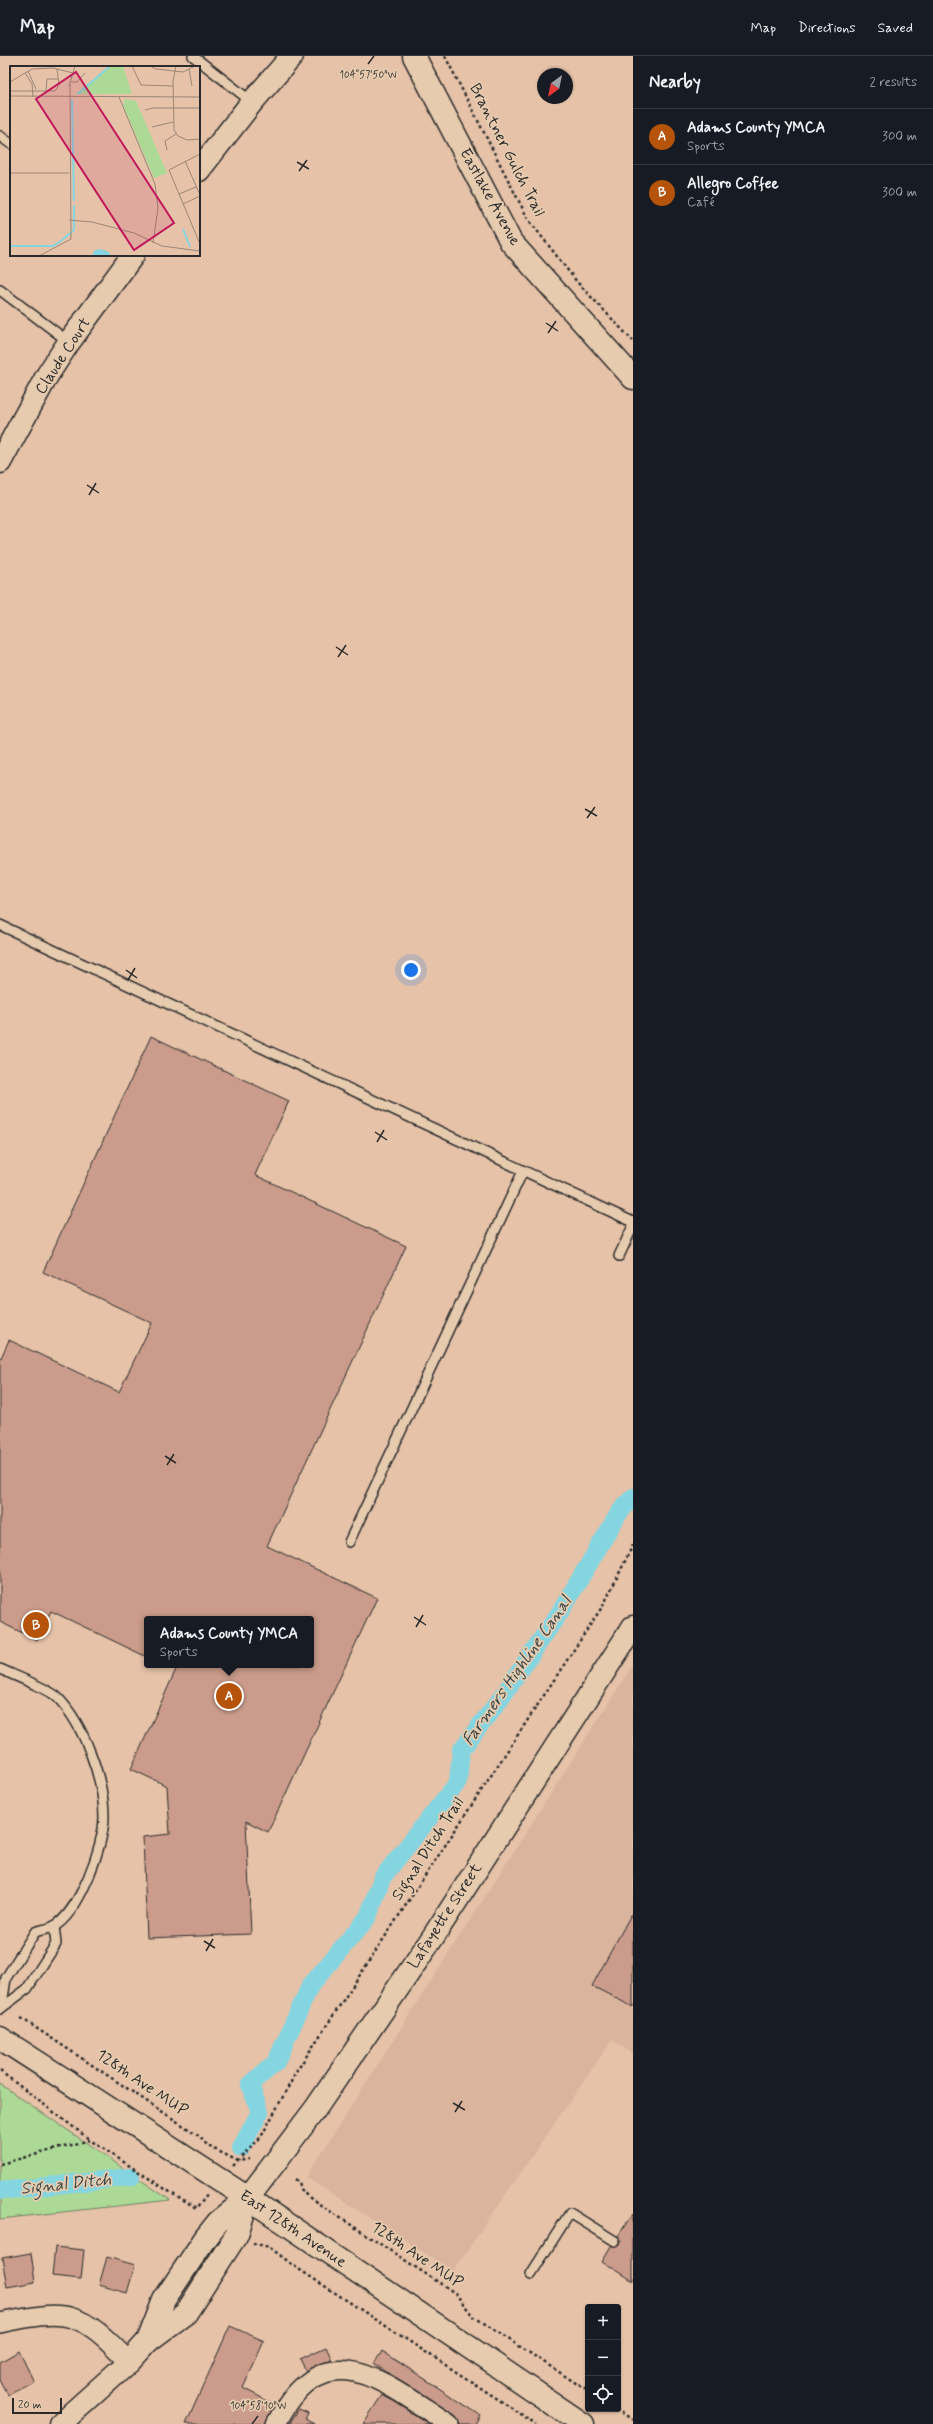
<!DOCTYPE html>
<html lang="en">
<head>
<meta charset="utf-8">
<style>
	:root { --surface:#171b24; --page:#242831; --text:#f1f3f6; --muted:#9ea1a6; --line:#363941; --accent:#b45309 }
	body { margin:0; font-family:Mynerve,sans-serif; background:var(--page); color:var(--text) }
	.controls { position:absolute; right:12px; bottom:12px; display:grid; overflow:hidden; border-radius:4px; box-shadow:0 1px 3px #0004 }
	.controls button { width:36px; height:36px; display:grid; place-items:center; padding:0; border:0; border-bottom:1px solid var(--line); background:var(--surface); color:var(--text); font:20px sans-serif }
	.compass { position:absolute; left:537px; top:12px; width:36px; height:36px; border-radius:50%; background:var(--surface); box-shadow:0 1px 3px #0004; rotate:213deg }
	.scale { position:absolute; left:12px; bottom:10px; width:50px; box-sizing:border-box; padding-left:4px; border:2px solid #2b2b2b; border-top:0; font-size:11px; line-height:14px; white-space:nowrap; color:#2b2b2b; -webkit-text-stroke:3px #e7cbae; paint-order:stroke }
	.you { position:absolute; left:411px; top:914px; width:14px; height:14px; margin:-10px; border:3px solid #fff; border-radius:50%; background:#1a73e8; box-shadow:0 0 0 6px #1a73e833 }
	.badge { display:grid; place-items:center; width:26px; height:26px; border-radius:50%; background:var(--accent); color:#fff; font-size:13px; font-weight:700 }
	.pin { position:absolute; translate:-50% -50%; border:2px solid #fff; box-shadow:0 1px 4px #0006 }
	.popup { position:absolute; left:144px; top:1560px; width:170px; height:52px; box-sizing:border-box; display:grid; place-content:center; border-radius:4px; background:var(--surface); filter:drop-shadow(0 1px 3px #0005); font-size:13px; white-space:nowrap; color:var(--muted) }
	.popup b { font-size:15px; color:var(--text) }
	.popup::after { content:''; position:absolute; left:50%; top:100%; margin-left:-8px; border:8px solid transparent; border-top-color:var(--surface) }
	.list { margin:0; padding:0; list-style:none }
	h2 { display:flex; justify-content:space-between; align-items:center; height:52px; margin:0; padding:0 16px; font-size:17px }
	h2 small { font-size:13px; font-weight:400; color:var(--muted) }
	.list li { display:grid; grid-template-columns:26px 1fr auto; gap:12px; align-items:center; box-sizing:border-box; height:56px; padding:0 16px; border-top:1px solid var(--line) }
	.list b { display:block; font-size:15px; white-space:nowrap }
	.list p { margin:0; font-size:13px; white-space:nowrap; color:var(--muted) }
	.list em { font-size:13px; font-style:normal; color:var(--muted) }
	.icon { flex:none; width:22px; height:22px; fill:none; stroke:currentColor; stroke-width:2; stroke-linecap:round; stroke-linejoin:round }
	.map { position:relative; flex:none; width:633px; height:2368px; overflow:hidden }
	header { display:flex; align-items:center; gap:24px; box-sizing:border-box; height:56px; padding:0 20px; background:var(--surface); border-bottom:1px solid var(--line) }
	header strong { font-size:19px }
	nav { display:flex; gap:22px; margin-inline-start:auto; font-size:14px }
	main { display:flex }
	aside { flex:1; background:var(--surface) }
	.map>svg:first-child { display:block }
	.built { fill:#dab49d }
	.green { fill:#add997; stroke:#6c8261 }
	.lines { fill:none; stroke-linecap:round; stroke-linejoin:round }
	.canal { stroke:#85d5e1; stroke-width:18 }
	.building { fill:#cb9c8b; stroke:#2b2b2b }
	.lane-casing { stroke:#2b2b2b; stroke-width:12 }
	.street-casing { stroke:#2b2b2b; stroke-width:22 }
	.secondary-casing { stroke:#2b2b2b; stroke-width:25 }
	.path { stroke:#2b2b2b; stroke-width:2.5; stroke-dasharray:3 3; stroke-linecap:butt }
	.lane { stroke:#e7cbae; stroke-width:9 }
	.street { stroke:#e7cbae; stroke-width:19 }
	.secondary { stroke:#e7cbae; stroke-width:22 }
	.ticks { fill:none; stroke:#2b2b2b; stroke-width:1.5 }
	.labels { text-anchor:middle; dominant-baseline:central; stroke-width:3.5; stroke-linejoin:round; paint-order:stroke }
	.street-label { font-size:16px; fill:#2b2b2b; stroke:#e7cbae }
	.water-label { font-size:17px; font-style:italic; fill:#384446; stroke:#e7cbae }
	.inset-river { fill:none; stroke:#85d5e1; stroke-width:2 }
	.inset-road { fill:none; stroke:#9b8676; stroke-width:1 }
	.view { fill:#c2185b; fill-opacity:0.15; stroke:#c2185b; stroke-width:2 }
	.inset-edge { fill:none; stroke:#2b2b2b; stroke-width:2 }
	.ticks-label { font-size:10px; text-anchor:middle; fill:#2b2b2b; stroke:#e7cbae; stroke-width:3.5; stroke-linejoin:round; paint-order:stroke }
</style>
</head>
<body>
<header>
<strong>Map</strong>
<nav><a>Map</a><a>Directions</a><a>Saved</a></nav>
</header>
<main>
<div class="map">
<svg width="633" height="2368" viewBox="0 0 633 2368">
	<rect width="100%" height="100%" fill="#e6c2a8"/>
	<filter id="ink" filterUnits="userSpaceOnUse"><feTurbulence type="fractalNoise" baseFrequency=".025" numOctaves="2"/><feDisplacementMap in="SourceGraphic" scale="8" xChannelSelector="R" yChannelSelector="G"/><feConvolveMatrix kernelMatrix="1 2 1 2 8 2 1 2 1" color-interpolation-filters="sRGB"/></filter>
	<g filter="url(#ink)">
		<path class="built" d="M633,1609V1998L612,1984L453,2215L306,2121Z"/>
		<path class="green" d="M0,2028L170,2144L0,2163Z"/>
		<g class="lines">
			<g class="canal">
				<path d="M241,2092L260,2056L250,2029L276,2006L310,1930L368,1861L382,1822L458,1726L461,1694L502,1641L562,1553L619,1457L633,1441"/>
				<path d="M0,2135L131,2121"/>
			</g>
		</g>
		<g class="building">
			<path d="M151,980L289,1045L255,1119L406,1190L267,1490L377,1542L268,1776L246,1765L251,1878L147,1882L143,1781L170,1778L167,1730L131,1713L178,1609H311V1563H147V1601L51,1555L37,1584L0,1566V1304L9,1284L119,1336L152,1267L43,1216Z"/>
			<path d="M633,1855V1951L592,1930Z"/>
			<path d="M633,2157V2225L602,2205L611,2190L620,2188L621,2185L618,2180Z"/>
			<path d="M55,2191L84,2194L81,2223L52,2220Z"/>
			<path d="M31,2197L35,2226L7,2231L2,2202Z"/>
			<path d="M107,2201L135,2209L127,2237L99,2229Z"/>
			<path d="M230,2270L264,2285L243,2332L275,2349L265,2368H186Z"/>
			<path d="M326,2291L332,2304L306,2315L300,2303Z"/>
			<path d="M19,2295L34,2326L8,2339L0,2324V2306Z"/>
			<path d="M382,2295L480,2359L475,2368H460L455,2359L374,2308Z"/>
			<path d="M382,2339L395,2346L429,2368H363Z"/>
			<path d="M299,2353L308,2357L305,2363L314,2368H289Z"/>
		</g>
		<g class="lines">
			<defs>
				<g id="lane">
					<path d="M193,0L252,46"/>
					<path d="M0,80L11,88"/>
					<path d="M0,234L69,286"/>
					<path d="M0,869L633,1166"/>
					<path d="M619,1200L633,1170"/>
					<path d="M349,1486L523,1115"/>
					<path d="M0,1613C13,1619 49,1633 57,1641C84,1668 104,1724 104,1761C104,1789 79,1858 53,1871C48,1873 41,1874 35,1876L6,1922L2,1949"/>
					<path d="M0,1953L27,1933L56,1888L54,1870"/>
					<path d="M531,2218L570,2157L615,2185"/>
				</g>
				<g id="street">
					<path d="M0,2267C68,2253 80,2254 129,2306"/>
					<path d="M276,2368C325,2272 383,2326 449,2368"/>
				</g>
				<g id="secondary">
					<path d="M414,0L511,186L633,322"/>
					<path d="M199,114L252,46L292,0"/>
					<path d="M0,406L48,318L69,286L133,199"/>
					<path d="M0,1982L248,2142L583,2368"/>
					<path d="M148,2285L164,2244L206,2181L218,2166L248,2142L316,2052L433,1881L633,1571"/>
					<path d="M60,2368L129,2306L148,2285L186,2257L237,2178L248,2142"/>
				</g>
			</defs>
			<use href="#lane" class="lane-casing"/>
			<use href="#street" class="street-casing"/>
			<use href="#secondary" class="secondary-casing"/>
			<g class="path">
				<path d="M445,0L528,163L577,226L633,285"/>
				<path d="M21,1962L199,2080L208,2090L238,2105L250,2103"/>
				<path d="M0,2015L89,2083"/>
				<path d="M0,2108L90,2084L196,2153L208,2138"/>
				<path d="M233,2110L261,2081L298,2013L604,1548L633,1489"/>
				<path d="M295,2123L299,2126L301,2133L307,2140L455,2237L473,2260L588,2335"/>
				<path d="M253,2187L269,2191L297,2212L536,2368"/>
				<path d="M616,2353L633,2364"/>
			</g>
			<use href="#lane" class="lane"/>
			<use href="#street" class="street"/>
			<use href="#secondary" class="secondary"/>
		</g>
	</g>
	<path class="ticks" d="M368,8L374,0M297,106L309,113M299,115L307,104M546,267L558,275M548,277L556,265M87,429L99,437M89,439L96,427M336,591L348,599M338,601L346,589M585,753L597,760M587,762L595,751M126,914L137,922M128,924L135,912M375,1076L387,1084M377,1086L384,1074M165,1400L176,1407M167,1409L174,1398M414,1561L426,1569M416,1571L423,1559M204,1885L215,1892M206,1895L213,1883M453,2047L465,2054M455,2056L462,2045M252,2368L258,2360"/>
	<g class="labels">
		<g class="street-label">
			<text transform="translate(507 94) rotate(63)">Brantner Gulch Trail</text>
			<text transform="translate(490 141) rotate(61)">Eastlake Avenue</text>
			<text transform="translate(63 300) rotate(-57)">Claude Court</text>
			<text transform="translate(428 1793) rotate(-57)">Signal Ditch Trail</text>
			<text transform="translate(445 1860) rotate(-57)">Lafayette Street</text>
			<text transform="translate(142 2027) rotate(34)">128th Ave MUP</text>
			<text transform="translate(293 2173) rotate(34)">East 128th Avenue</text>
			<text transform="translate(417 2199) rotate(34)">128th Ave MUP</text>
		</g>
		<g class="water-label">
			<text transform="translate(517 1615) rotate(-55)">Farmers Highline Canal</text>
			<text transform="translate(66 2128) rotate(-6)">Signal Ditch</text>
		</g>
	</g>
	<g transform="translate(10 10)">
		<rect width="190" height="190" fill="#e6c2a8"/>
		<path d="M99,0H113L122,28H65ZM115,33L126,35L157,107L144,112L113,39Z" fill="#add997"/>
		<path d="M89,183L97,185L102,190H82L84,185Z" fill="#85d5e1"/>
		<path class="inset-river" d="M68,28L100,0M62,34L64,135M173,163L180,181M0,180H43L51,175L64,164V139"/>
		<path class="inset-road" d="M122,0L131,19L163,20M140,0L146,3L173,6L185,0M166,0L163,15L164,64L168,70L177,74L190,73M179,3L182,20M18,5L26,23M15,7L22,18L23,31M0,16L22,3L43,2L63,7M61,16H67L75,7M59,20L65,0M0,25H45L49,19L47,3M36,25L37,13H48M0,30L190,31M109,31L145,118L148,142L143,177M135,44L143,42H190M142,61L163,56M157,84L155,75L166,68M190,88L159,104L190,178M175,95L190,129M0,107H59M169,128L186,121M173,138L190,130M59,154L82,156L124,167L152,180L190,185M29,190L61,173L60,18"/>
		<path class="view" d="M66,6L164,157L124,184L26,33Z"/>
		<rect width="190" height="190" class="inset-edge"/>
	</g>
	<g class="ticks-label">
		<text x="368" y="22">104°57'50"W</text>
		<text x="258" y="2353">104°58'10"W</text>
	</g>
</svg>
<div class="controls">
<button>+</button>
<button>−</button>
<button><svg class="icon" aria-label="locate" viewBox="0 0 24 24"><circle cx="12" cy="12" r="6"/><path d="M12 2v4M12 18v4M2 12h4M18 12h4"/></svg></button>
</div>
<svg class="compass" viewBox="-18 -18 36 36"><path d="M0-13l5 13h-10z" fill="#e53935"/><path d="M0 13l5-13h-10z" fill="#9ea1a6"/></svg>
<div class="scale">20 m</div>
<div class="you"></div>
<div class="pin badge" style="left:229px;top:1640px">A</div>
<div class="popup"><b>Adams County YMCA</b>Sports</div>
<div class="pin badge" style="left:36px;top:1569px">B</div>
</div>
<aside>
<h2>Nearby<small>2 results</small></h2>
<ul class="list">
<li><span class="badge">A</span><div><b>Adams County YMCA</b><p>Sports</p></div><em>300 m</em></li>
<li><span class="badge">B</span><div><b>Allegro Coffee</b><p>Café</p></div><em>300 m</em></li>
</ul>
</aside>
</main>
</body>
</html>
